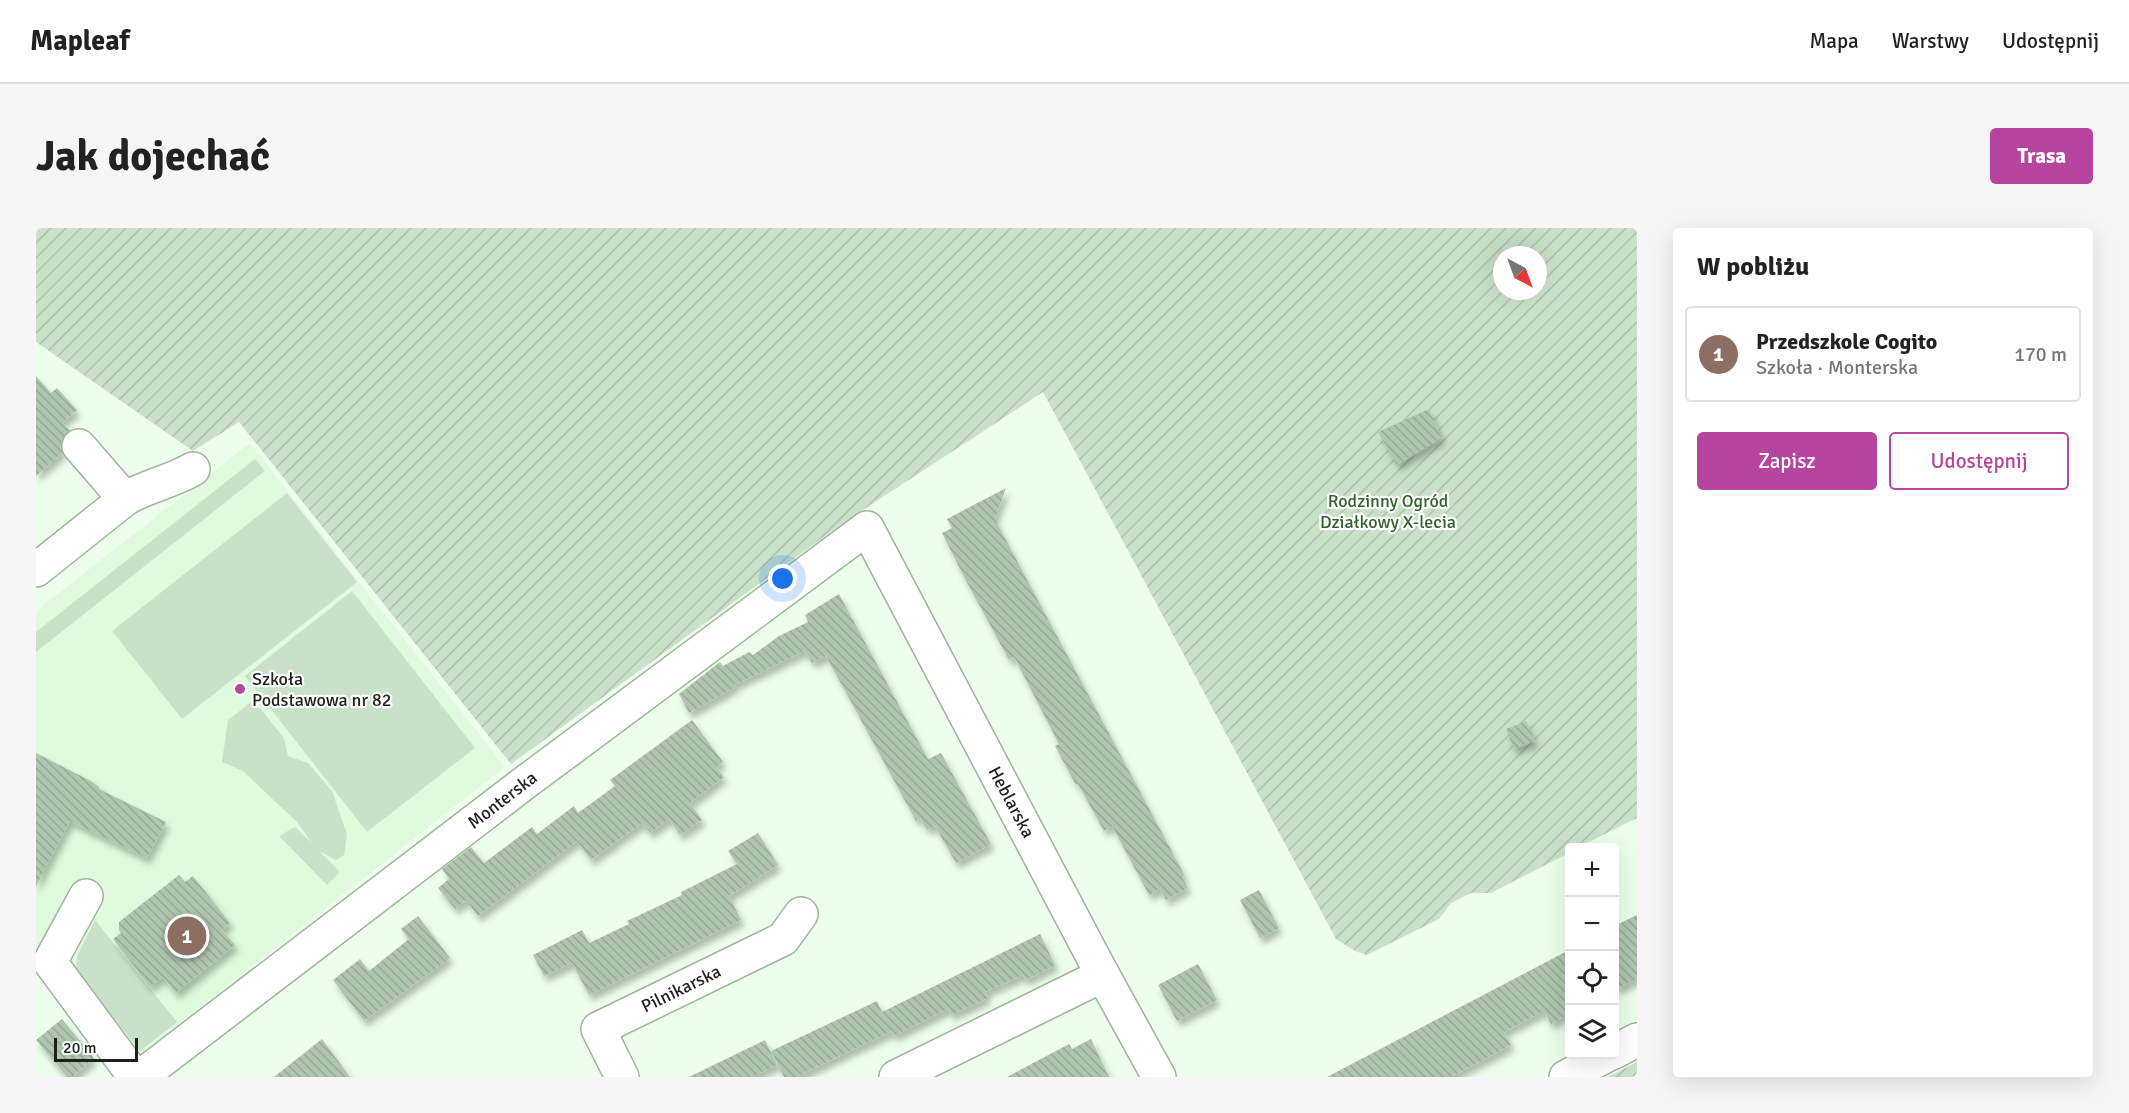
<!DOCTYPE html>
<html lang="pl">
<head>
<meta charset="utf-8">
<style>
	:root { --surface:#fff; --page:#f6f6f6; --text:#222; --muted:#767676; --line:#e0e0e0; --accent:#b645a0 }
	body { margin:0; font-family:Signika,sans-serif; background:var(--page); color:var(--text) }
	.controls { position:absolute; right:18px; bottom:18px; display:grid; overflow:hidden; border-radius:6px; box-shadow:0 6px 24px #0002 }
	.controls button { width:54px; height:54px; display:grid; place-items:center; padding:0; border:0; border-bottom:2px solid var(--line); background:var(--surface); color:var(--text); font:30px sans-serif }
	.compass { position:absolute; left:1457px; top:18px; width:54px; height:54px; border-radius:50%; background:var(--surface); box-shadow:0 6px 24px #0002; rotate:139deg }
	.scale { position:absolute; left:18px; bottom:15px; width:84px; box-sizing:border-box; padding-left:6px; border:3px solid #1a221a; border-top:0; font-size:16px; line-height:21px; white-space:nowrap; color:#1a221a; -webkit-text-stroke:4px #fff; paint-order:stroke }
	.you { position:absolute; left:747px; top:351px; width:21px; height:21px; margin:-15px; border:4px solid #fff; border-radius:50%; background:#1a73e8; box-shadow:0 0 0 9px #1a73e833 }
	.badge { display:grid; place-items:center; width:39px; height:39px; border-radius:50%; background:var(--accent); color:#fff; font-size:20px; font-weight:700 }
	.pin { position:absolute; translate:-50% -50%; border:3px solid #fff; box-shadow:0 2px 6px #0006 }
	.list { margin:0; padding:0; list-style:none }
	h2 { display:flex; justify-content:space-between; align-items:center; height:78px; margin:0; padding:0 24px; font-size:26px }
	h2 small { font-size:20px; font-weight:400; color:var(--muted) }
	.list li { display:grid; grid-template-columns:39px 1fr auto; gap:18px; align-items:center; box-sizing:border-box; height:96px; margin:0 12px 12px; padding:0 12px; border:2px solid var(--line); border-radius:6px }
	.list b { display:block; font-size:22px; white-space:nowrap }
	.list p { margin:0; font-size:20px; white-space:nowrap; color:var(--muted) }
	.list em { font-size:20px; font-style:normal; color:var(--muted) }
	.actions { display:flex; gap:12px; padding:18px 24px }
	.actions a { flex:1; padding:14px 0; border:2px solid var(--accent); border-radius:6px; text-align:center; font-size:21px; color:var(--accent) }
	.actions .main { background:var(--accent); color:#fff }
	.icon { flex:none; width:33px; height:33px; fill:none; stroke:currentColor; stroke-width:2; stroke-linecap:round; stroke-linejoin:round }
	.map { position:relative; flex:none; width:1601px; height:849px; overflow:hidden; border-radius:6px }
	header { display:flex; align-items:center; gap:36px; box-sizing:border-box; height:84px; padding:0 30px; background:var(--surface); border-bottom:2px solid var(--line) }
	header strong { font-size:28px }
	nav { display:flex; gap:33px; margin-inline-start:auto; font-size:21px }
	.intro { display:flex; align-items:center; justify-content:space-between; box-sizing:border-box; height:144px; padding:0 36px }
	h1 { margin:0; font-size:42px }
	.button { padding:15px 27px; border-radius:6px; background:var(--accent); color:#fff; font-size:21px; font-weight:700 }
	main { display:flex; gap:36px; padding:0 36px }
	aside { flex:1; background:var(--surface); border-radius:6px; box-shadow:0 6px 24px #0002 }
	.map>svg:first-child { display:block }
	.built { fill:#dffadc }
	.park { fill:#cae1c9 }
	.garden { fill:url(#garden-furrows); fill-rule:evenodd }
	.building { fill:url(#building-back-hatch); filter:url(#shadow) }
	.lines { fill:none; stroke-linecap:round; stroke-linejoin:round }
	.minor-casing { stroke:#9fb39d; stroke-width:36 }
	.minor { stroke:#fff; stroke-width:33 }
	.poi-dot { fill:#b645a0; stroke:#fff; stroke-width:2 }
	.labels { text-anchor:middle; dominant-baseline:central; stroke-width:4.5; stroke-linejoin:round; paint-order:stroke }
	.park-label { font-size:18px; fill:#316230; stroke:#fff }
	.poi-label { font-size:18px; fill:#1a221a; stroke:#fff; text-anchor:start }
	.street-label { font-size:18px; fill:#1a221a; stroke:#fff }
</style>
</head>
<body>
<header>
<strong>Mapleaf</strong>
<nav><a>Mapa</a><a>Warstwy</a><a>Udostępnij</a></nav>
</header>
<div class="intro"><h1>Jak dojechać</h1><a class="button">Trasa</a></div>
<main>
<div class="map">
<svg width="1601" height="849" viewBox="0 0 1601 849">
	<defs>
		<pattern id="garden-furrows" width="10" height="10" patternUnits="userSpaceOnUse" patternTransform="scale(1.5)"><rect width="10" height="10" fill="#cae1c9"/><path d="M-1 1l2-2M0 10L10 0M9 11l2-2" fill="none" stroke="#adc1ac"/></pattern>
		<pattern id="building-back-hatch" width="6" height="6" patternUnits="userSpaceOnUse" patternTransform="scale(1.5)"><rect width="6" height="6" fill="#b0c5af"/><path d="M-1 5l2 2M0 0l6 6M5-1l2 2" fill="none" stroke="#97a996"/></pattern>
		<filter id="shadow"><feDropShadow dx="3.5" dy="6" stdDeviation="3" flood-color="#0004"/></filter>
	</defs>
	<rect width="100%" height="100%" fill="#edffec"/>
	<path class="built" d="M214,215L469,539L98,831L8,742L0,745V383Z"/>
	<g class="park">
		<path d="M219,231L229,243L0,424V404Z"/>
		<path d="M251,265L321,354L146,491L76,403Z"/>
		<path d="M316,363L439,520L331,604L209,448Z"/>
		<path d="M214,475L224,480L248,510L252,528L272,535L296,563L311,606L308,627L300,632L283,623L304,644L291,657L243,608L259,599L276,615L261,594L207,543L186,534L192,492Z"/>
		<path d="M59,692L141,794L104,823L40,742L41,728Z"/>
	</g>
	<g class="garden">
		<path d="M0,0H1601V590L1543,619L1534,620L1533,625L1455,665H1435L1415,675L1403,691L1331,727L1319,723L1300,711L1007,164L807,295L475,536L203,194L157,223L0,114ZM1466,27H1502V63H1466Z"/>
		<path d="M1601,834V849H1572Z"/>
	</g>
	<g class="building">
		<path d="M0,148L15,165L21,160L41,182L26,195L34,202L25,212L26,225L0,248Z"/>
		<path d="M1393,181L1406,210L1361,237L1342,204Z"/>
		<path d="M970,260L959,291L963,299L1149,648L1146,649L1152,660L1130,672L1124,661L1113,667L1076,598L1068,603L1042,556L1040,557L1019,518L1023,516L978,429L973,432L928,349L906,305L916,300L911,291Z"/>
		<path d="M803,366L892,531L905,525L955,616L920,635L899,598L891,602L884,590L880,593L790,428L776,435L769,423L698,457L699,459L653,485L643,466L684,434L687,438L713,424L717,427L743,408L772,394L769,387Z"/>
		<path d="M656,492L687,534L680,539L688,549L654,575L666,592L644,607L633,591L614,605L606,595L555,632L541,613L442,688L430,672L419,681L402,660L413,651L406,641L435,619L448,635L496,599L501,606L538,578L542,585L579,558L574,552Z"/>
		<path d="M1490,493L1499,513L1478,521L1470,501Z"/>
		<path d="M0,525L55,553L63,559V561L130,594L111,630L34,593L0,658Z"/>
		<path d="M722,605L742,637L693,668L705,692L553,767L536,735L508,748L497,727L546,702L553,715L593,696L591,693L646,667L645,664L701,636L692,623Z"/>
		<path d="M143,647L149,654L157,648L194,695L186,702L199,717L140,765L127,749L114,759L77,711L85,705L83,702V694Z"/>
		<path d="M1223,662L1243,700L1224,710L1204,672Z"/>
		<path d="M1601,687V751L1578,762V698Z"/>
		<path d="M382,688L414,730L328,793L297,752L324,731L333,743L373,711L365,701Z"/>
		<path d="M1004,706L1019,737L990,752L987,747L949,764L952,770L915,787L912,781L858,808L856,803L760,849H748L735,823L841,773L846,784Z"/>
		<path d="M1533,722V786L1515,796L1508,783L1468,804L1475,817L1457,827L1414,849H1291Z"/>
		<path d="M1162,736L1181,772L1141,793L1122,757Z"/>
		<path d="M26,791L58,830L36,849H31L0,812Z"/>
		<path d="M286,811L314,849H238Z"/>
		<path d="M1055,811L1073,849H971L1033,816L1036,821Z"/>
		<path d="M729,812L741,837L716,849H653Z"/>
	</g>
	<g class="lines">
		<defs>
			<g id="minor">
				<path d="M43,218L89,271"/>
				<path d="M0,342L89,271C110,258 135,254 157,241"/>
				<path d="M50,668L14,734L99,849"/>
				<path d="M1578,824L1601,812"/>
				<path id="s1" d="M104,849L487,556L831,300L1064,742L1123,849"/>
				<path id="s2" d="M586,849L562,801L747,711L765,686"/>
				<path d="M860,849L1067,747"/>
				<path d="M1530,849L1573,826"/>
			</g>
		</defs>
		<use href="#minor" class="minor-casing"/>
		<use href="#minor" class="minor"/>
	</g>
	<circle class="poi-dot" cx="204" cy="461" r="6"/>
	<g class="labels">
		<g class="park-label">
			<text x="1352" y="273">Rodzinny Ogród<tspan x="1352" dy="21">Działkowy X-lecia</tspan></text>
		</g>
		<g class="poi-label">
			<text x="216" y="451">Szkoła<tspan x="216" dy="21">Podstawowa nr 82</tspan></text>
		</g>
		<g class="street-label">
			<text stroke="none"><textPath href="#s1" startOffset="456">Monterska</textPath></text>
			<text stroke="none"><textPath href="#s1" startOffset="1221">Heblarska</textPath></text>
			<text stroke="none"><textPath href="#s2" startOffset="146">Pilnikarska</textPath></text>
		</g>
	</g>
</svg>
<div class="controls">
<button>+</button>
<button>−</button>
<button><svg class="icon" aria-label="locate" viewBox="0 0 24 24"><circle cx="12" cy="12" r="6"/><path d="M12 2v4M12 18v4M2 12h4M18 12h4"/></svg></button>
<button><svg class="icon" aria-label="layers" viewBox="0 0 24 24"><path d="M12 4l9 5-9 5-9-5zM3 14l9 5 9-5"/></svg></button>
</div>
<svg class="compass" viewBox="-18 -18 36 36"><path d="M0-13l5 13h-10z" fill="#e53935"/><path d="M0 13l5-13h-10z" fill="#767676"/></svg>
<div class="scale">20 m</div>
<div class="you"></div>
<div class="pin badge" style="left:151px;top:708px;background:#8d6e63">1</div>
</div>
<aside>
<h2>W pobliżu<small></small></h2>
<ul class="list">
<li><span class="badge" style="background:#8d6e63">1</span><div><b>Przedszkole Cogito</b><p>Szkoła · Monterska</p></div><em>170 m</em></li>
</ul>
<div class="actions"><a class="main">Zapisz</a><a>Udostępnij</a></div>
</aside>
</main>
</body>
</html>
